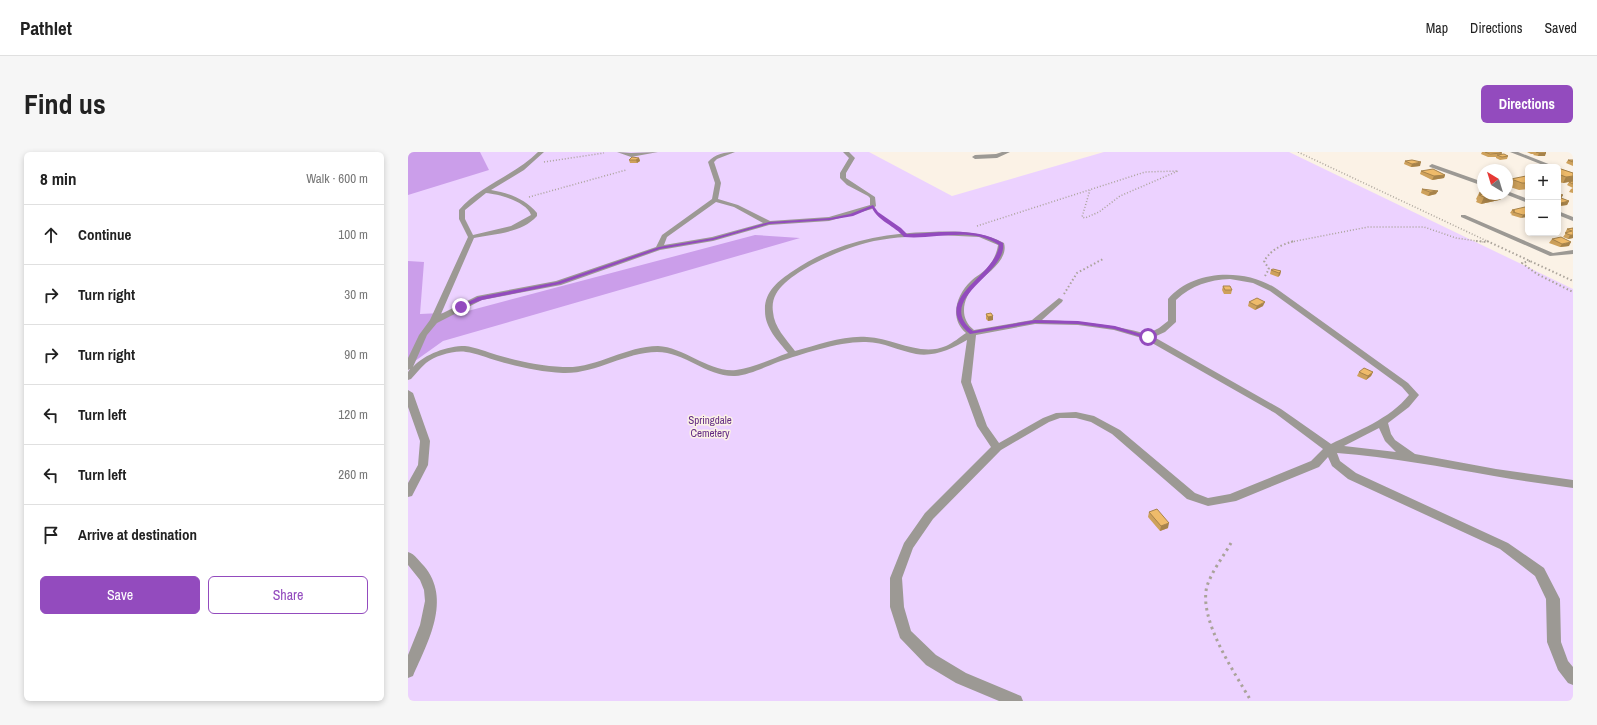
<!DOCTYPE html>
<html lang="en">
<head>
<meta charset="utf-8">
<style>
	:root { --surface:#fff; --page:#f6f6f6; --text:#222; --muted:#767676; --line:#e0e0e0; --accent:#934bbe }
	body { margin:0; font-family:"Archivo Narrow",sans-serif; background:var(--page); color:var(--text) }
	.controls { position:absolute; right:12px; top:12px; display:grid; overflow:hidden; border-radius:6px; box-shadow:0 2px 6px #0003 }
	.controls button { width:36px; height:36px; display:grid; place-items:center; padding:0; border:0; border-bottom:1px solid var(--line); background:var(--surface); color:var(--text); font:20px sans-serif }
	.compass { position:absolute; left:1069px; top:12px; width:36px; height:36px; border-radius:50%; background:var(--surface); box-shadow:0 2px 6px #0003; rotate:322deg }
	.stop { position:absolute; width:12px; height:12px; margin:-9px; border:3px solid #934bbe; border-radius:50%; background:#fff }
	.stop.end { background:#934bbe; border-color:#fff; box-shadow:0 1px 4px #0008 }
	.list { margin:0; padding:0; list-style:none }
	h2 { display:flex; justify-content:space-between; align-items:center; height:52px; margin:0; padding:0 16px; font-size:17px }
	h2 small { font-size:13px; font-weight:400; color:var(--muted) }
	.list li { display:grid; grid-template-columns:26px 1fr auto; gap:12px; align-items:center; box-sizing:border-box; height:60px; padding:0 16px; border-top:1px solid var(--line) }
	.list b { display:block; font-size:15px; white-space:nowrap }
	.list em { font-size:13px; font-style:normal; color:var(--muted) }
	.actions { display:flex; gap:8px; padding:12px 16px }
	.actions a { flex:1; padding:9px 0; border:1px solid var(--accent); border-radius:6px; text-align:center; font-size:14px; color:var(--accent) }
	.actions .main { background:var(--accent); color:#fff }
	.icon { flex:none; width:22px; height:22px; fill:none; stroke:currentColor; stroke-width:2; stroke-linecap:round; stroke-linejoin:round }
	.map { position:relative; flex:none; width:1165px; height:549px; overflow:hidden; border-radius:6px }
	header { display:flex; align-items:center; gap:24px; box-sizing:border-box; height:56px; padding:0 20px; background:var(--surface); border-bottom:1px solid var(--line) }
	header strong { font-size:19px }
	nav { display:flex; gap:22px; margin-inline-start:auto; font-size:14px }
	.intro { display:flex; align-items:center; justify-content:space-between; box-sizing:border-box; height:96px; padding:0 24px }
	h1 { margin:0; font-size:28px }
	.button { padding:10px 18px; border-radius:6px; background:var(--accent); color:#fff; font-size:14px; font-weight:700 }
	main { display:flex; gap:24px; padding:0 24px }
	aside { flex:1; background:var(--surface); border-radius:6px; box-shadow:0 2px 6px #0003 }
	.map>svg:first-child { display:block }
	.green { fill:#ecd2ff }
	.forest { fill:#cb9eea }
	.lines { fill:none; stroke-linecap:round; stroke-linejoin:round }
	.path-far2 { stroke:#aaa39a; stroke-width:1.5; stroke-dasharray:1 2; stroke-linecap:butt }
	.path-far1 { stroke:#aaa39a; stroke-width:2; stroke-dasharray:1.5 2.5; stroke-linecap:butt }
	.path { stroke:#aaa39a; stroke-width:3; stroke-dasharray:2.5 4; stroke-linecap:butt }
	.minor { fill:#9c9994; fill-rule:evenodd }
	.wall { fill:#cea15b }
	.shaded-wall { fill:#a7834a }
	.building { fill:#efbb6a; stroke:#a7834a }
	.route { fill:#934bbe }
	.labels { text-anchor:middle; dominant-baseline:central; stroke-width:3; stroke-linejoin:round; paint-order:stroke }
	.park-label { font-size:11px; fill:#642c84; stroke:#fbf2e6 }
</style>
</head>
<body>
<header>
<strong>Pathlet</strong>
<nav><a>Map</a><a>Directions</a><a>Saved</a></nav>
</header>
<div class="intro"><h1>Find us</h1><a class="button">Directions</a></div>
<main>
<aside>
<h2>8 min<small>Walk · 600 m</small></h2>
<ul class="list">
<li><svg class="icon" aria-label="ahead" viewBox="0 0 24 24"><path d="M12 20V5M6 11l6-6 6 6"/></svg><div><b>Continue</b></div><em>100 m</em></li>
<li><svg class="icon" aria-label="right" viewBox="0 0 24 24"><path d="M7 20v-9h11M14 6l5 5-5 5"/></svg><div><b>Turn right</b></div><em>30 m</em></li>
<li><svg class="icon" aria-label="right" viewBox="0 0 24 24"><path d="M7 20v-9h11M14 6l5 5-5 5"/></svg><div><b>Turn right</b></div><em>90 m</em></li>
<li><svg class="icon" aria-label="left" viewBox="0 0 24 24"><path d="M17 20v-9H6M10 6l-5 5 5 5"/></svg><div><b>Turn left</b></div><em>120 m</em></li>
<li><svg class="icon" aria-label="left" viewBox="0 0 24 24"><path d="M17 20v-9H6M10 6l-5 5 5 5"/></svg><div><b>Turn left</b></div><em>260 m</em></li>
<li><svg class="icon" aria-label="arrive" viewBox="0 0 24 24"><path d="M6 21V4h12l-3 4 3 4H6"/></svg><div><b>Arrive at destination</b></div></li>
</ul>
<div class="actions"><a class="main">Save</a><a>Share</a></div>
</aside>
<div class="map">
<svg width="1165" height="549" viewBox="0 0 1165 549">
	<rect width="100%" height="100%" fill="#fbf2e6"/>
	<path class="green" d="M0,0H461L544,44L696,0H881L1165,137V549H0Z"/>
	<g class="forest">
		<path d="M0,0H72L81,18L0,43Z"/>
		<path d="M347,83L392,86L35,189L0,214V109L16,110L12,162L56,160Z"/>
	</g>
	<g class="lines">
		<g class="path-far2">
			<path d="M890,0L1081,90"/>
			<path d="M136,10L196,1"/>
			<path d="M121,45L218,18"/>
			<path d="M470,62L488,75"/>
			<path d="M569,74L737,20L770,19L712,44L691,60L677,66L674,65L682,38"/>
			<path d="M883,90L960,75H1016L1048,86L1076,90"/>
		</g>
		<g class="path-far1">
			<path d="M1068,89L1079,90"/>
			<path d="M1079,89L1165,129"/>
			<path d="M1122,109L1114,111L1129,122L1165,140"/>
			<path d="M857,124L861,117L856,109C864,97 873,93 886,89"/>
			<path d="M656,142L669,121L695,107"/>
		</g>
		<path class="path" d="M823,391C815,405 804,419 799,434C790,468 827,521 843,549"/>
		<g class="minor">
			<path d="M130,0H136L116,18L83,38C101,41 117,47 129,61V64C114,81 86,82 66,86L33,162L69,144L148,129L248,95L254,83L304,47L307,31L300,10C307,2 317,0 327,0L309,7L306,10L313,31L310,47L330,53L362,69L421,65L462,53V46L460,44L439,33L432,26V21L441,6L435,0H441L447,6L438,21V26L467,45L468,54L464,57L421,69L361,73L305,89L252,98L153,133L74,148L29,171L19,183L5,215C17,202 39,194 57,194C67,195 79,200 89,203C110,209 133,214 155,215C188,217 217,194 250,194C276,195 302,221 328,218C345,216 363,207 380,201C370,189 357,176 357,159C356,140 370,129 385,119C426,91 473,81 522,80C549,79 573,79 596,91C601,108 578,122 568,132C555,145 550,166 566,178L624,168L651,146L655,148L654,150L634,168C671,169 703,172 739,182L751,176L760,169V147C785,117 838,116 869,137L1000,231L1011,243L1001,255L980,271L983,282L987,288L1007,302L1088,317L1165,328V336C1139,332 1112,329 1086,324C1034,315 982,305 929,301L932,309L948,321L1100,391L1136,416L1152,447L1153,490L1160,509L1165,515V533L1160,531L1150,518L1139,490L1138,447L1127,424L1092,397L940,327L924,314L920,305L911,315L828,349L800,354L779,347L704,282L683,270L668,266H652L641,270L593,298L525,367L505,396L494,426L496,455L503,479L528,503L558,521L613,544L615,549H591L548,531L518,513L492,486L482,455V426L496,391L517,361L583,295L569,274L553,230L559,188C544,197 526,205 508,202C491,199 476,190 458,190C432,189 394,202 370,210C357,215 341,223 327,224C299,225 277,200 249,200C217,200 188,222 155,221C133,220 111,215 90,209C79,206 68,201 58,200C46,198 27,204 18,211C12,216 8,222 3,227L0,228V220L2,217L0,218V206L11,183L22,168L60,85L51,67V58C72,33 107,23 130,0ZM78,41C91,42 119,50 123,63L103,74L65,83L57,67V58ZM308,50L326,55L355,71L304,85L256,93L259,85ZM530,83L571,85L590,93C589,101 585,109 580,115C575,121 568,124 563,129C548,143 541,167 558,181C552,185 545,191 538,194C512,205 485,186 459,185C436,183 410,193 387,199C378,187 366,175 365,160C364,154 365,147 368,142C381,118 441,94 466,89C487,85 509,84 530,83ZM822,127L845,131L862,139L994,235L1001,243C982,267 949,279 923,292L873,257L746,185L757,180L768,170V148C784,133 801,128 822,127ZM627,172L670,173L706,178L737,187L867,261L915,297L903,309L822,342L800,346L787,341L712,278L686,264L668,260L648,261L635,266L591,291L579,274L563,230L568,183ZM971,276L977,289L988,300L936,294Z"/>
			<path d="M209,0L223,1L250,0L223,5Z"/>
			<path d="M594,0H602L589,6L567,7L564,5L567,3L588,2Z"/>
			<path d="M1102,0H1110L1148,15H1140Z"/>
			<path d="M1024,12L1075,30V34L1022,15L1021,14Z"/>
			<path d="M1099,39L1120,47V51L1097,42H1099Z"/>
			<path d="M1150,59L1165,65V69L1150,63Z"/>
			<path d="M1053,63H1057L1145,101L1165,98V102L1142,104L1053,65Z"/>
			<path d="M0,238L5,241L22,289L20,313L4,344L0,345V331L10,313L12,289L0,255Z"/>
			<path d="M0,400C7,402 11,409 16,414C44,447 20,490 5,524L0,526V503L12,473L17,449L16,438L12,428L0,413Z"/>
		</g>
	</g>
	<g class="wall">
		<path d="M1074,0H1091L1094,1L1093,2L1100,4L1099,7L1092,8L1088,6V5H1080L1073,2Z"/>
		<path d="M1119,0H1137V4H1130L1125,3L1126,2H1123Z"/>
		<path d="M231,6L232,9L229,11H222L221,8Z"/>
		<path d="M1160,8H1165V14L1158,11Z"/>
		<path d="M997,9L1012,14L1003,15L996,12Z"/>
		<path d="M1150,16L1165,21V36L1159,33L1161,30L1155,31L1150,30Z"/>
		<path d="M1013,19L1037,23L1036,26L1024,28L1012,22Z"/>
		<path d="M1120,25V37L1111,38L1099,34L1103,27Z"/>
		<path d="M1165,36V41L1161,40L1163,37Z"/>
		<path d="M1014,37L1028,42L1020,44L1013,41Z"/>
		<path d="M1071,41L1075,42H1095L1092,48H1091L1073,52L1068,50L1069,48L1068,47Z"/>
		<path d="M1150,42L1153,46L1161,49L1159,53L1150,54Z"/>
		<path d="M1120,57L1113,66L1103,63L1104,62L1102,61L1104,58Z"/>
		<path d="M1165,76V86L1160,87L1155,85L1158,81H1157L1159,77Z"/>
		<path d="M1144,87L1161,94L1152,95L1141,91Z"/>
		<path d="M863,118L873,119L872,123L870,125L862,122Z"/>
		<path d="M815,134L824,138L823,142H816L814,138Z"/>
		<path d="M841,150L855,154L847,158L840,154Z"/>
		<path d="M578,162L585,164V168L580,169L578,167Z"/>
		<path d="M951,220H965L963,224L958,228L949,224Z"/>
		<path d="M741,360L760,376L752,379L740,365Z"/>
	</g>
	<g class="shaded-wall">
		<path d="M1131,1H1138L1137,4H1130Z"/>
		<path d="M231,6L232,9L229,11L228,8Z"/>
		<path d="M1013,10L1012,14L1003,15L1004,12Z"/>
		<path d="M1037,23L1036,26L1024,28L1026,24Z"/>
		<path d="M1165,24V29L1155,31L1158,25Z"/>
		<path d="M1030,39L1028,42L1020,44L1022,40Z"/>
		<path d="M1092,42H1095L1092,48H1091L1073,52L1076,45Z"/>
		<path d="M1155,43L1153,47H1150V44Z"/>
		<path d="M1161,49L1159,53L1151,54L1153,51Z"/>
		<path d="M1120,62V65L1113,66L1115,63Z"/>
		<path d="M1162,83H1165V86L1160,87Z"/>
		<path d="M1163,90L1161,94L1152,95L1154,92Z"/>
		<path d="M873,119L872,123L870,125L871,121Z"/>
		<path d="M857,150L855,154L847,158L849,154Z"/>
		<path d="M585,164V168L580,169V165Z"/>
		<path d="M965,220L963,224L958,228L960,224Z"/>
		<path d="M761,371L760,376L752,379L753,374Z"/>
	</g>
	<g class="building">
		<path d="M1077,0H1091L1094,1L1082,2Z"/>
		<path d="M1128,0H1137L1138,1H1131Z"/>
		<path d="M1096,2L1100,4L1094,5L1089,3Z"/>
		<path d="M224,5L231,6L228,8H221Z"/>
		<path d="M1004,8L1013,10L1004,12L997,9Z"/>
		<path d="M1160,8H1165V10Z"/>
		<path d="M1150,16L1165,21V24L1158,25L1150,22Z"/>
		<path d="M1025,17L1037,23L1026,24L1013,19Z"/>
		<path d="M1118,24L1120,25V31H1114L1103,27Z"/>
		<path d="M1165,29V32L1161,30Z"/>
		<path d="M1014,37L1030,39L1022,40Z"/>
		<path d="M1075,40V42H1092L1076,45L1071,43L1075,42L1071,41Z"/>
		<path d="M1150,42L1155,43L1150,44Z"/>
		<path d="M1150,46H1153L1161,49L1153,51L1150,50Z"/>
		<path d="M1117,55L1120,57V62L1115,63L1105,60L1107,59L1104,58Z"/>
		<path d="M1165,76V83H1162L1157,81L1164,79L1159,77Z"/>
		<path d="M1153,85L1163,90L1154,92L1144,87Z"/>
		<path d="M865,117L873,119L871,121L863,118Z"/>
		<path d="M815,134H822L824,138H817Z"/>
		<path d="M849,146L857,150L849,154L841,150Z"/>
		<path d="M583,161L585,164L580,165L578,162Z"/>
		<path d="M956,216L965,220L960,224L951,220Z"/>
		<path d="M749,357L761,371L753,374L741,360Z"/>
	</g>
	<path class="route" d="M465,53L470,60L493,76L499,82C529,81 568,74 595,91C600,122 525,147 565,179L627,168L670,169L707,174L743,185L740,187L706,177L670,172L627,171L562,182C520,147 588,125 591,93C563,74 527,88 496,85C487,74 470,69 464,56L445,64L422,68L361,72L305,88L252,97L152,132L74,148L53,156L50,155L70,145L149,130L251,95L305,86L361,70L422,66L442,62Z"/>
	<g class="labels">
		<g class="park-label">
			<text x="302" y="268">Springdale<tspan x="302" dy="13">Cemetery</tspan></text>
		</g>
	</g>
</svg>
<div class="controls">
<button>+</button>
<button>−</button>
</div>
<svg class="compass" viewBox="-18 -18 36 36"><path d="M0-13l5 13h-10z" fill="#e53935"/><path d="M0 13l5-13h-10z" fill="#767676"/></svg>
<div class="stop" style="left:740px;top:185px"></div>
<div class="stop end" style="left:53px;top:155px"></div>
</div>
</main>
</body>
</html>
